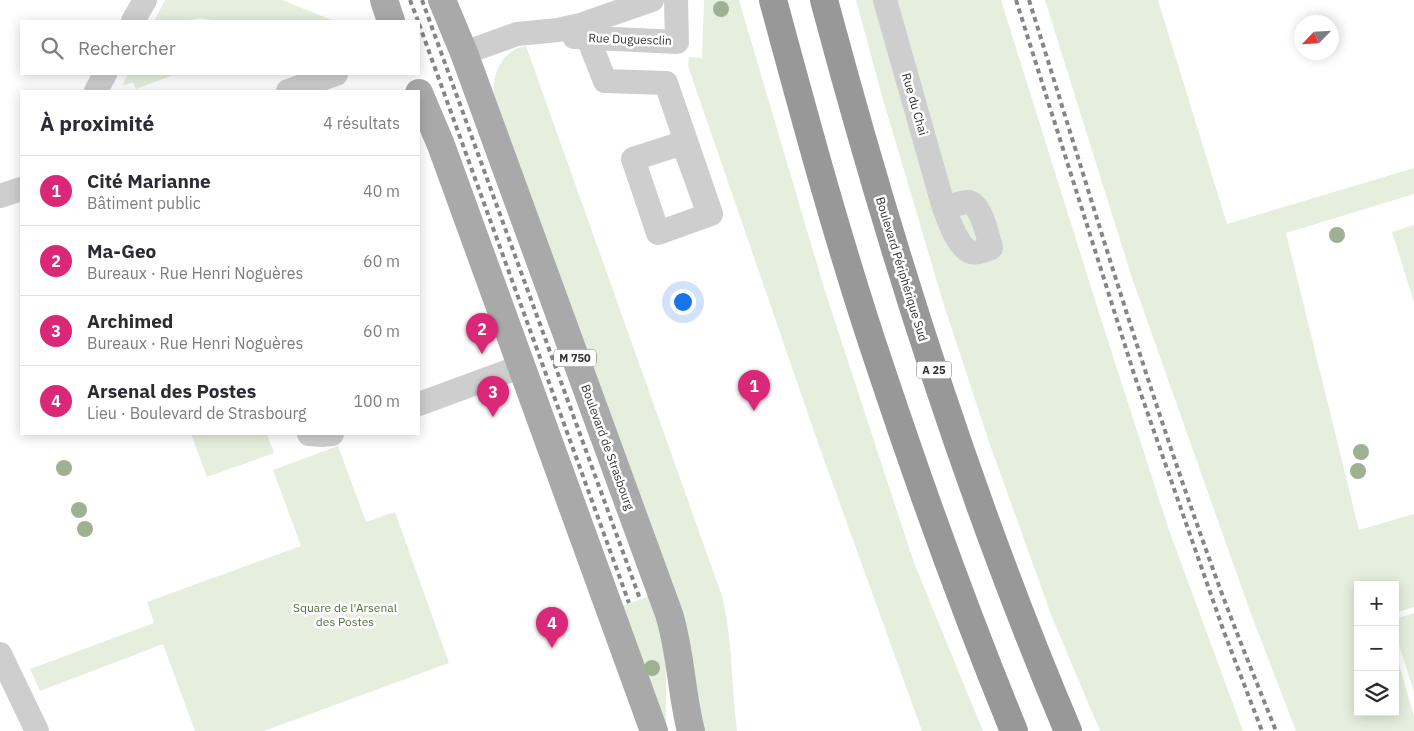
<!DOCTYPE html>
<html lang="fr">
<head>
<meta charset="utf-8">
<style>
	:root { --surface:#fff; --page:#f2f2f3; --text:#2b2b33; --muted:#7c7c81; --line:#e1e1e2; --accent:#db2777 }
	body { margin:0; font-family:"IBM Plex Sans",sans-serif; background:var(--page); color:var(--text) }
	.controls { position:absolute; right:15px; bottom:15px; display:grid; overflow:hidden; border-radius:0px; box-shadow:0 2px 12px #0003 }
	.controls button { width:45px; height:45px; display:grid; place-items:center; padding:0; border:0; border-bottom:1px solid var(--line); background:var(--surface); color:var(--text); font:25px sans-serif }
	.compass { position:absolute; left:1294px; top:15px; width:45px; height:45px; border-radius:50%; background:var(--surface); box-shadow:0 2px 12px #0003; rotate:245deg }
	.you { position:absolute; left:682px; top:301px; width:18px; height:18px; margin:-12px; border:4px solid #fff; border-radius:50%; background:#1a73e8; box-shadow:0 0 0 8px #1a73e833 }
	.badge { display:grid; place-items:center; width:32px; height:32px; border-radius:50%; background:var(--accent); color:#fff; font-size:16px; font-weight:700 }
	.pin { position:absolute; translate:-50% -41px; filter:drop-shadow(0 1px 2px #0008) }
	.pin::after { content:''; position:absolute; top:26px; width:18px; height:15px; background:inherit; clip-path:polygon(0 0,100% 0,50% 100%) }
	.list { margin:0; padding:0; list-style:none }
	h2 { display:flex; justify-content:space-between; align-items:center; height:65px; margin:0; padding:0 20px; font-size:21px }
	h2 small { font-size:16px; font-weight:400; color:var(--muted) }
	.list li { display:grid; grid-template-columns:32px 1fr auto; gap:15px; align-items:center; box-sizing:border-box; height:70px; padding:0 20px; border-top:1px solid var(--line) }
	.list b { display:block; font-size:19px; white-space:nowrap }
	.list p { margin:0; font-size:16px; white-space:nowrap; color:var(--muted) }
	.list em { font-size:16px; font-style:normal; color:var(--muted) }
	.icon { flex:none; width:28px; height:28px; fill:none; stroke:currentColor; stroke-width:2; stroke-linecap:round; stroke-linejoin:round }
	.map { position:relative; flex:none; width:1414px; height:731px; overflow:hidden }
	.search { position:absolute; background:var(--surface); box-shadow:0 2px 12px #0003; left:20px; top:20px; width:400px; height:55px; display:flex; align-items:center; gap:12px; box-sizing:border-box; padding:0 18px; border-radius:0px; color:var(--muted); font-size:19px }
	.panel { position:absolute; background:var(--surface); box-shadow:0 2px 12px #0003; left:20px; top:90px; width:400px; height:345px; border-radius:0px }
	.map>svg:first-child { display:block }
	.green { fill:#e6efde }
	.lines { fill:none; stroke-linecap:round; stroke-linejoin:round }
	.minor { stroke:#cecece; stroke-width:24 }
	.major { stroke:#a9a9a9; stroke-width:28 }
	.highway { stroke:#989898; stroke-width:28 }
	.rail { stroke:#868686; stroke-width:4; stroke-dasharray:5 4; stroke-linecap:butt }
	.tree { fill:#9fb193 }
	.labels { text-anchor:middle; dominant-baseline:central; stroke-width:5; stroke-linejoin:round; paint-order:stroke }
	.shield { fill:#fff; stroke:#6f6f6f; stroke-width:1 }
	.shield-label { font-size:11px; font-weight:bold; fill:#313131 }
	.street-label { font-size:12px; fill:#313131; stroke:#fff }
	.park-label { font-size:12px; fill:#51713a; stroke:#fff }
</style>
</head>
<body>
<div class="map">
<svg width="1414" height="731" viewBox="0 0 1414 731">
	<rect width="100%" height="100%" fill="#fff"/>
	<g class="green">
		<path d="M165,0H282L334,21H213C201,16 193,20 182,21C173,22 163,21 154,21Z"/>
		<path d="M704,0H739L824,288L914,563L983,731H922L817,440L688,66L689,57L702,58Z"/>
		<path d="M856,0H1001L1100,316L1169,530L1243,731H1100L1052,617L989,442L943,302L882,96Z"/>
		<path d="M1045,0H1158L1227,224L1414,168V194L1286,233L1359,530L1414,514V607L1395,613V585H1358V712H1395V651L1414,716V731H1296L1251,614L1131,275Z"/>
		<path d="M526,46L722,596C733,640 731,686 737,731H699L692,686L689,637L685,621L494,96C491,75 503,49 526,46Z"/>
		<path d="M128,74H176L136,89L133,82L122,86Z"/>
		<path d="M1414,225V302L1392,232Z"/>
		<path d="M191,434H267L274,453L207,477Z"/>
		<path d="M338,446L366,522L395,512L449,663L264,731H195L163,644L40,691L30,669L154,623L147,602L301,546L273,470Z"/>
		<path d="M650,596L666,652V725L619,607Z"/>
		<path d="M1414,613V692L1395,632V619Z"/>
	</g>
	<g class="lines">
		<g class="minor">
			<path d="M885,0L944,208C949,220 957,247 971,252C977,254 985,250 991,248C988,237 981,203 968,202C961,202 952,206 944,208"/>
			<path d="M133,21L145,0"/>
			<path d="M574,37L677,42L676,0"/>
			<path d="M588,38L605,81L666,83L711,214L658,233L633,159L683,143L707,209"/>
			<path d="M464,53L517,34L558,30L580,25L652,0"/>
			<path d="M96,91L105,74"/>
			<path d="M288,91L336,74"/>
			<path d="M0,196L21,189"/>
			<path d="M419,404L522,366"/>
			<path d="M309,434L322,435L332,434"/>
			<path d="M0,654L37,731"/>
		</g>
		<g class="major">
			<path d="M384,0L391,21"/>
			<path d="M442,0L464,53L669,614C681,652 681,693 691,731"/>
			<path d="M419,93L441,145L654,731"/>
		</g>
		<g class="highway">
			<path d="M773,0C807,126 841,252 883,375C923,495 966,614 1014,731"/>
			<path d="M824,0C890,248 968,495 1068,731"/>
		</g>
		<g class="rail">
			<path d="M410,0L418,21"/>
			<path d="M422,0L640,599"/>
			<path d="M1016,0L1134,374L1224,632L1262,731"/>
			<path d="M1029,0C1089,191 1146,384 1214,572C1233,625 1255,678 1276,731"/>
			<path d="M419,24L629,603"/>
		</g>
	</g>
	<g class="tree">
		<circle cx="721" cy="9" r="8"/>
		<circle cx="1337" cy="235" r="8"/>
		<circle cx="1361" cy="452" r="8"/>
		<circle cx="64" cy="468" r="8"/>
		<circle cx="1358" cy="471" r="8"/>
		<circle cx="79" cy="510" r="8"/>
		<circle cx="85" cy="529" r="8"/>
		<circle cx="652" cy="668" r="8"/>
	</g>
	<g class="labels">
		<g class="shield">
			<rect x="554" y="349.5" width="42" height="17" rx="4"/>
			<rect x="916.5" y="361.5" width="35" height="17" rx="4"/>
		</g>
		<g class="shield-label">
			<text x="575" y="358">M 750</text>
			<text x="934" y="370">A 25</text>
		</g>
		<g class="street-label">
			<text transform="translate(630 39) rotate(2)">Rue Duguesclin</text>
			<text transform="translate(915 104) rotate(74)">Rue du Chai</text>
			<text transform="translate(902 269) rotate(73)">Boulevard Périphérique Sud</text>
			<text transform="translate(608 447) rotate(70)">Boulevard de Strasbourg</text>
		</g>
		<g class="park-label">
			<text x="345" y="607">Square de l'Arsenal<tspan x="345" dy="14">des Postes</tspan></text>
		</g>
	</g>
</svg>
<div class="controls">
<button>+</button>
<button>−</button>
<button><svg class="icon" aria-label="layers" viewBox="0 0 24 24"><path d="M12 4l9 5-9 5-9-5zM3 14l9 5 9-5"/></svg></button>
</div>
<svg class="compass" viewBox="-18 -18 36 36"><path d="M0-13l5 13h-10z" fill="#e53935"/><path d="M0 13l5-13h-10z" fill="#7c7c81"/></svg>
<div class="you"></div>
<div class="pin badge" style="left:754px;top:411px">1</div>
<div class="pin badge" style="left:482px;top:354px">2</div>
<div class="pin badge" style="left:493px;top:417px">3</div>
<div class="pin badge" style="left:552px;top:648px">4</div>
<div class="search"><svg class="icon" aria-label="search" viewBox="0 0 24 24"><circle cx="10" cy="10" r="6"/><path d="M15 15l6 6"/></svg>Rechercher</div>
<section class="panel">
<h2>À proximité<small>4 résultats</small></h2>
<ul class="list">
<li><span class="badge">1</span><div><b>Cité Marianne</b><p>Bâtiment public</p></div><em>40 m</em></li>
<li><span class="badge">2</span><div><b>Ma-Geo</b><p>Bureaux · Rue Henri Noguères</p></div><em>60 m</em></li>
<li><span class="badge">3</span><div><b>Archimed</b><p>Bureaux · Rue Henri Noguères</p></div><em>60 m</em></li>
<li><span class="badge">4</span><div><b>Arsenal des Postes</b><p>Lieu · Boulevard de Strasbourg</p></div><em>100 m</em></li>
</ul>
</section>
</div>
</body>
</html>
